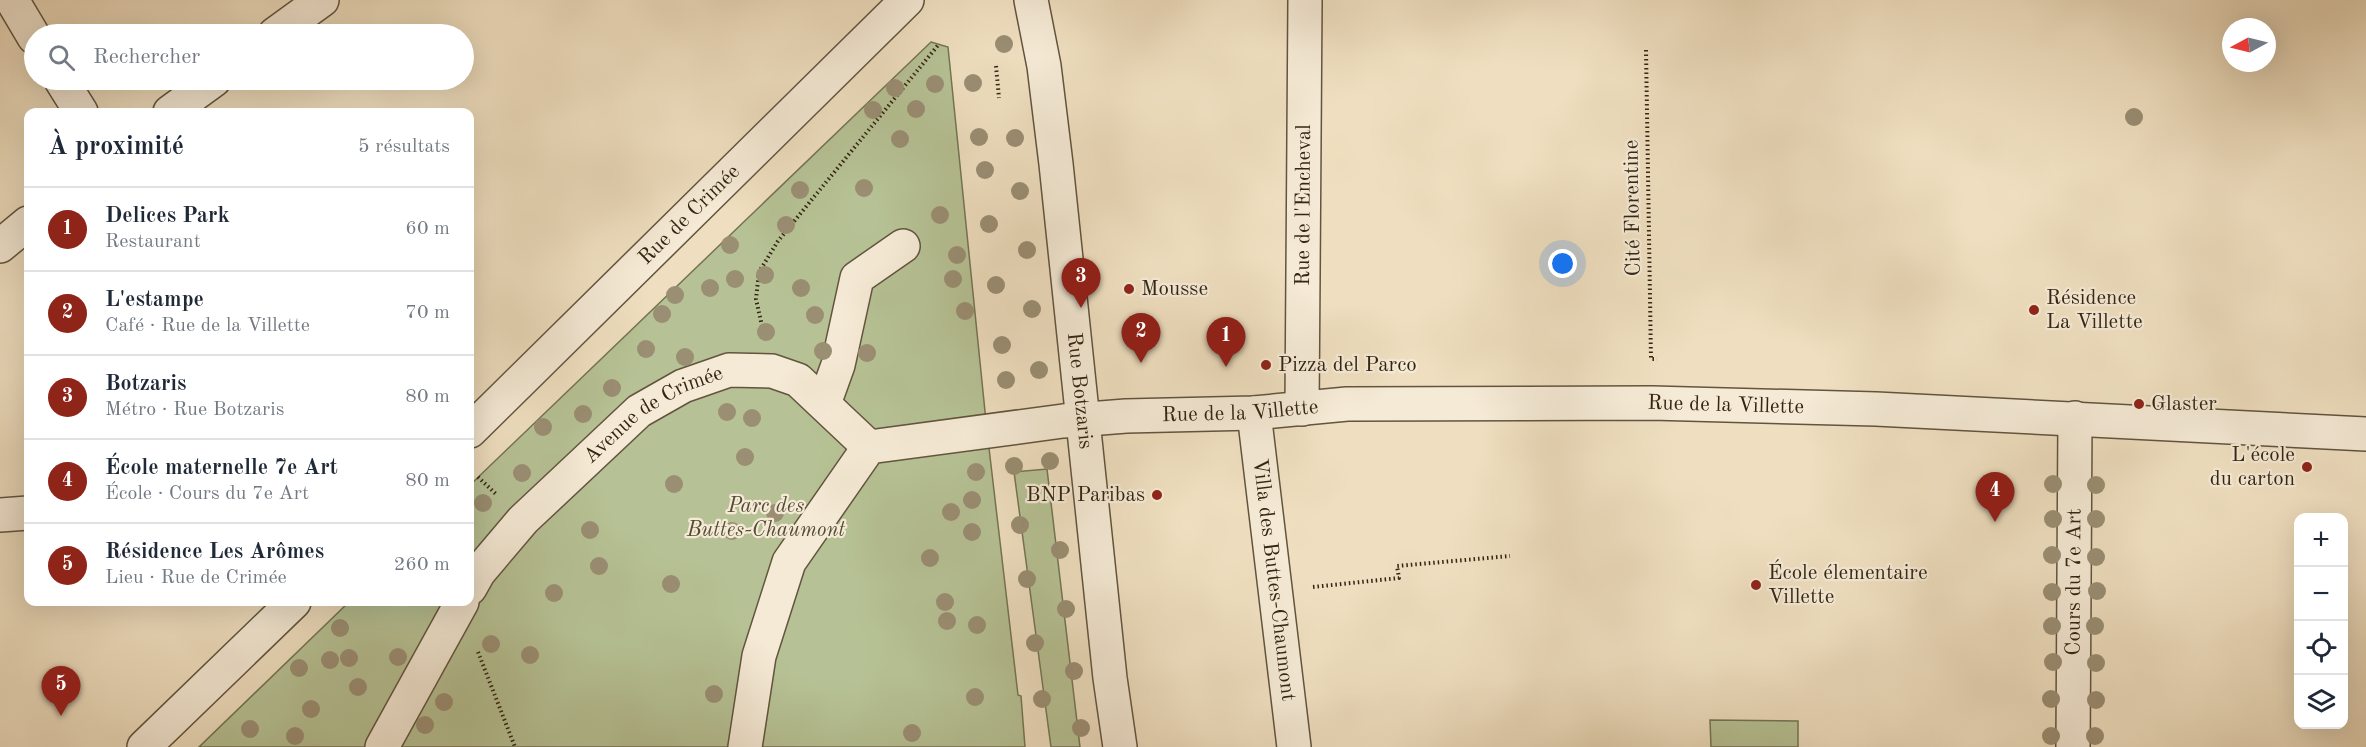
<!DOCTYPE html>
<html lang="fr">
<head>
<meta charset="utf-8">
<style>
	:root { --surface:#fff; --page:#f2f2f3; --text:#1f2937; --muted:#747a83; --line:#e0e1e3; --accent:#8f2418 }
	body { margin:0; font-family:"Old Standard TT",serif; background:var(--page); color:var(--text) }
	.controls { position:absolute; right:18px; bottom:18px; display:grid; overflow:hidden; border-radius:12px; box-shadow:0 6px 24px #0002 }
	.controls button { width:54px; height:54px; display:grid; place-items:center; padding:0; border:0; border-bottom:2px solid var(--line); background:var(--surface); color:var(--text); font:30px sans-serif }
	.compass { position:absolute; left:2222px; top:18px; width:54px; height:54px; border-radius:50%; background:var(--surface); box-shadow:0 6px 24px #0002; rotate:263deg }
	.you { position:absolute; left:1563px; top:264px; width:21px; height:21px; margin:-15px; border:4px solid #fff; border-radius:50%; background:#1a73e8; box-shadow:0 0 0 9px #1a73e833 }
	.badge { display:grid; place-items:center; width:39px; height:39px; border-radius:50%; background:var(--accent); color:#fff; font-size:20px; font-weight:700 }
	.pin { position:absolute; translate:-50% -50px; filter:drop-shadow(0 2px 3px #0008) }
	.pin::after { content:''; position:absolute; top:32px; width:21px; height:18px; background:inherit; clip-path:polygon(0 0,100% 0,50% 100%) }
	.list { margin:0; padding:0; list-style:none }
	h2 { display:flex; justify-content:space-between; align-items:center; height:78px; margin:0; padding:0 24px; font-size:26px }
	h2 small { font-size:20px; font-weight:400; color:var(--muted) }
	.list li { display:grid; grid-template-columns:39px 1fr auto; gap:18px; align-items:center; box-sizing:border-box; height:84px; padding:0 24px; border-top:2px solid var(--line) }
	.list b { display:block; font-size:22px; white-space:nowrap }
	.list p { margin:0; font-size:20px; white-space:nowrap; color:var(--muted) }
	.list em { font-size:20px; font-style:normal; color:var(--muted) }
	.icon { flex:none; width:33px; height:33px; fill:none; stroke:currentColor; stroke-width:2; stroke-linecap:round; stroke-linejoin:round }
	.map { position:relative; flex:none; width:2366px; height:747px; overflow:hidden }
	.search { position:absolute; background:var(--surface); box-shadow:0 6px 24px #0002; left:24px; top:24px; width:450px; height:66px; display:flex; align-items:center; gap:15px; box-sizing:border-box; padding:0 21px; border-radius:33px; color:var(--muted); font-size:22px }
	.panel { position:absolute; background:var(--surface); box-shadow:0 6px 24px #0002; left:24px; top:108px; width:450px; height:498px; border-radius:12px }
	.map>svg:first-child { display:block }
	.green { fill:#b6c295; stroke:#747454; stroke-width:1.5 }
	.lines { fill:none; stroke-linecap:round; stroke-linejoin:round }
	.minor-casing { stroke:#62543e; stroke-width:36 }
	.path { stroke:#332513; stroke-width:4; stroke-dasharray:1.5 3; stroke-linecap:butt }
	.minor { stroke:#f5ead6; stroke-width:33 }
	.tree { fill:#9a8e73 }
	.poi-dot { fill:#8f2418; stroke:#f5ead6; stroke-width:2 }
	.labels { text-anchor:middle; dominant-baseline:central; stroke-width:4.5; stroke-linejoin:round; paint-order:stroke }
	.street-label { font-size:21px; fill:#332513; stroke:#f5ead6 }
	.poi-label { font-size:21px; fill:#332513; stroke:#f5ead6; text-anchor:start }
	.park-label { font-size:21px; font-style:italic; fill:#544c34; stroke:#f5ead6 }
</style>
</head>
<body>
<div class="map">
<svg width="2366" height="747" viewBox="0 0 2366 747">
	<rect width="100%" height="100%" fill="#efdfc0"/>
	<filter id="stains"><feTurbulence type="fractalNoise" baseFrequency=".00333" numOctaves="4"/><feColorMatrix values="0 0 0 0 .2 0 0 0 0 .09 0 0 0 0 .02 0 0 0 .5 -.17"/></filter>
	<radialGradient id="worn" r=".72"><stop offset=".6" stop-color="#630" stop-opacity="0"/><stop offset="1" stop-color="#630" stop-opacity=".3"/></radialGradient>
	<g class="green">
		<path d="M931,42L948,47L987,431L1018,695L1021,696L1025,747H199L349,602H470V485Z"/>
		<path d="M1047,469L1080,747H1051L1014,472Z"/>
		<path d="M1710,720L1798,721V747H1711Z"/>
	</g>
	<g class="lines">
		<defs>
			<g id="minor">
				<path d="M12,0L34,37"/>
				<path id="s1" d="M1031,0L1044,66L1056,164L1110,678L1120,747"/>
				<path d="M275,34L322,0"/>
				<path d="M61,80L81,112"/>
				<path d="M170,112L214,80"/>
				<path d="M0,246L28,223"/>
				<path d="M824,404L838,365L857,278L903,246"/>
				<path id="s2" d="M1302,409L1305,0"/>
				<path id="s3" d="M1254,413L1294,747"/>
				<path id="s4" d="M470,431L907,0"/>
				<path d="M0,515L28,513"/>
				<path id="s5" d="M470,588L479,572L523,520L639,411L683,386L729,370L772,371L798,380L869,447"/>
				<path d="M144,747L294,602"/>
				<path d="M382,747L462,602"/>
				<path id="s6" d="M745,747L759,656L789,562L869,447L1063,421L1126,416L1254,413L1347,404L1652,403L1876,409L2366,434"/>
				<path id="s7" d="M2073,747L2075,418"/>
			</g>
		</defs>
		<use href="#minor" class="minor-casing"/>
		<g class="path">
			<path d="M1646,50L1651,359H1657"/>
			<path d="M996,66L999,98"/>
			<path d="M764,335L756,299L759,272L778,241L939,44"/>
			<path d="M478,477L497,495"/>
			<path d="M1313,587L1399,578L1397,566L1510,556"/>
			<path d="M478,652L515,747"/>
		</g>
		<use href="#minor" class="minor"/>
	</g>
	<g class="tree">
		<circle cx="1004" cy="44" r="9"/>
		<circle cx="973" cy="83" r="9"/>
		<circle cx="935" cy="84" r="9"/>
		<circle cx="895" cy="88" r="9"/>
		<circle cx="916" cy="109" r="9"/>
		<circle cx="873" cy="110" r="9"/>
		<circle cx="2134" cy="117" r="9"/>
		<circle cx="979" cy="137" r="9"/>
		<circle cx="1015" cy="138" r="9"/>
		<circle cx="900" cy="139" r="9"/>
		<circle cx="985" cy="170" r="9"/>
		<circle cx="864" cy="188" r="9"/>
		<circle cx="800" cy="190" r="9"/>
		<circle cx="1020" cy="191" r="9"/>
		<circle cx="940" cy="215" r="9"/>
		<circle cx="989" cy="224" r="9"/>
		<circle cx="786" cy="225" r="9"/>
		<circle cx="730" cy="245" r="9"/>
		<circle cx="1027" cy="250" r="9"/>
		<circle cx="957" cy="255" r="9"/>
		<circle cx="765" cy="275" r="9"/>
		<circle cx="735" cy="279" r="9"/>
		<circle cx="953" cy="279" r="9"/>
		<circle cx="996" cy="285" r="9"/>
		<circle cx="710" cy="288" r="9"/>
		<circle cx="801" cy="288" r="9"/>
		<circle cx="675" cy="295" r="9"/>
		<circle cx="1032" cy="309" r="9"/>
		<circle cx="965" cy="311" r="9"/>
		<circle cx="662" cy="314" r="9"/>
		<circle cx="815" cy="315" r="9"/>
		<circle cx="766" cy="332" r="9"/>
		<circle cx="1002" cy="345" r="9"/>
		<circle cx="646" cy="349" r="9"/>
		<circle cx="823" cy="351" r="9"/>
		<circle cx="867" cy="353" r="9"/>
		<circle cx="685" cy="357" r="9"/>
		<circle cx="1039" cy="370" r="9"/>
		<circle cx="1006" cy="380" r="9"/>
		<circle cx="612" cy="388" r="9"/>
		<circle cx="727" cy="412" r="9"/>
		<circle cx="583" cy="414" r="9"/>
		<circle cx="752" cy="418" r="9"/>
		<circle cx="543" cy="427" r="9"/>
		<circle cx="745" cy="457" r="9"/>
		<circle cx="1050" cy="461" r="9"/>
		<circle cx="1014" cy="466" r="9"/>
		<circle cx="976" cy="472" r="9"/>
		<circle cx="522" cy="473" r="9"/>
		<circle cx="674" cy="484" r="9"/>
		<circle cx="2053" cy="484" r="9"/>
		<circle cx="2096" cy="485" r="9"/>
		<circle cx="972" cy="500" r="9"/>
		<circle cx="483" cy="503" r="9"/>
		<circle cx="951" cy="512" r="9"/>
		<circle cx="775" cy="513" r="9"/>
		<circle cx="2053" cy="519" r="9"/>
		<circle cx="2096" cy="519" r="9"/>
		<circle cx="1020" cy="525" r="9"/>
		<circle cx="590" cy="530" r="9"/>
		<circle cx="732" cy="531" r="9"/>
		<circle cx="972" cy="532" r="9"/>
		<circle cx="1060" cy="550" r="9"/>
		<circle cx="2052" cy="555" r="9"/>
		<circle cx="2096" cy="557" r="9"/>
		<circle cx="930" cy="558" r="9"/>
		<circle cx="599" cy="566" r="9"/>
		<circle cx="1027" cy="579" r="9"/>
		<circle cx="671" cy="584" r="9"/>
		<circle cx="2097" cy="591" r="9"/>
		<circle cx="2052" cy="592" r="9"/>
		<circle cx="554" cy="593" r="9"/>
		<circle cx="945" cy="602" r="9"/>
		<circle cx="1066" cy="609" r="9"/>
		<circle cx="947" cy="621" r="9"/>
		<circle cx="977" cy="625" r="9"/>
		<circle cx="2052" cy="626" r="9"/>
		<circle cx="2095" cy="626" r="9"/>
		<circle cx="340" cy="628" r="9"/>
		<circle cx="1035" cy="643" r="9"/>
		<circle cx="491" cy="644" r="9"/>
		<circle cx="530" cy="655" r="9"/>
		<circle cx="398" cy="657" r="9"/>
		<circle cx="349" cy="658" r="9"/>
		<circle cx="330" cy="660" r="9"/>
		<circle cx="2053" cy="662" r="9"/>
		<circle cx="2096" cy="663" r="9"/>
		<circle cx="299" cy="668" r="9"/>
		<circle cx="1074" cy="671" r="9"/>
		<circle cx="358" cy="687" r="9"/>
		<circle cx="714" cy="694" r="9"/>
		<circle cx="975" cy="697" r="9"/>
		<circle cx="1042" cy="699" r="9"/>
		<circle cx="2051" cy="699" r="9"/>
		<circle cx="2096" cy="700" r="9"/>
		<circle cx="444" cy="702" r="9"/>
		<circle cx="311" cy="709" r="9"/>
		<circle cx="425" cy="725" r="9"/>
		<circle cx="1081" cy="728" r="9"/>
		<circle cx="250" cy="729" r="9"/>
		<circle cx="912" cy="733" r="9"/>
		<circle cx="295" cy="736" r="9"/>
		<circle cx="2051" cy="736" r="9"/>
		<circle cx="2095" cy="736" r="9"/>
	</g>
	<g class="poi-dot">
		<circle cx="1129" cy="289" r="6"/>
		<circle cx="2034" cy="310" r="6"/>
		<circle cx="1266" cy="365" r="6"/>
		<circle cx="2139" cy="404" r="6"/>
		<circle cx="2307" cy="467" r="6"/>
		<circle cx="1157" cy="495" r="6"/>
		<circle cx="1756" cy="585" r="6"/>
	</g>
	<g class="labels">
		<g class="street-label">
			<text stroke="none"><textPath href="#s2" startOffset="204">Rue de l'Encheval</textPath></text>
			<text transform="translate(1633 208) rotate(-91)">Cité Florentine</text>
			<text stroke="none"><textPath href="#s4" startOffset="308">Rue de Crimée</textPath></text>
			<text stroke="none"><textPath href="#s1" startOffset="394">Rue Botzaris</textPath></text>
			<text stroke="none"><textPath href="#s6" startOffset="1190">Rue de la Villette</textPath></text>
			<text stroke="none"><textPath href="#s6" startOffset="704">Rue de la Villette</textPath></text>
			<text stroke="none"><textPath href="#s5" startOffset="256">Avenue de Crimée</textPath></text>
			<text stroke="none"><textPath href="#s3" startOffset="168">Villa des Buttes-Chaumont</textPath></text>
			<text stroke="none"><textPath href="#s7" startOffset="165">Cours du 7e Art</textPath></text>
		</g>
		<g class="poi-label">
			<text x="1141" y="289">Mousse</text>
			<text x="2046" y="298">Résidence<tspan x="2046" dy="24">La Villette</tspan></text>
			<text x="1278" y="365">Pizza del Parco</text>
			<text x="2151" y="404">Glaster</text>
			<text x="2295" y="455" text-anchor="end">L'école<tspan x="2295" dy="24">du carton</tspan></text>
			<text x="1145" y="495" text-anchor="end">BNP Paribas</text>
			<text x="1768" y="573">École élementaire<tspan x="1768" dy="24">Villette</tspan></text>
		</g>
		<g class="park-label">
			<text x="766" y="506">Parc des<tspan x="766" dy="24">Buttes-Chaumont</tspan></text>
		</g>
	</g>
	<rect width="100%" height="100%" filter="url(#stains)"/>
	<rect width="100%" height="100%" fill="url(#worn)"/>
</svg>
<div class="controls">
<button>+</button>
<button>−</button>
<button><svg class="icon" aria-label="locate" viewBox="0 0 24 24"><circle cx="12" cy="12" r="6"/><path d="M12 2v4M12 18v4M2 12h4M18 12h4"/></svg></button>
<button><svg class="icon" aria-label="layers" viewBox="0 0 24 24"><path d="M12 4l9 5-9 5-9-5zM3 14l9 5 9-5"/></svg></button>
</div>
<svg class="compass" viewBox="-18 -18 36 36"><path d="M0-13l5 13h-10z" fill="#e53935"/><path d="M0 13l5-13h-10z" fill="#747a83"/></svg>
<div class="you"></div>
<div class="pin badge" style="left:1226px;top:367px">1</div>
<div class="pin badge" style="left:1141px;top:363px">2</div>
<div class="pin badge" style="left:1081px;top:308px">3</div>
<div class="pin badge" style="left:1995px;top:522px">4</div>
<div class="pin badge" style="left:61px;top:716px">5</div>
<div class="search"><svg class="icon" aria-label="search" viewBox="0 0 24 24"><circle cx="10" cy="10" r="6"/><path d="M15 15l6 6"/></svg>Rechercher</div>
<section class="panel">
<h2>À proximité<small>5 résultats</small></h2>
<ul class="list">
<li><span class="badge">1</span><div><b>Delices Park</b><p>Restaurant</p></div><em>60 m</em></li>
<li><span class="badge">2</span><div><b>L'estampe</b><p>Café · Rue de la Villette</p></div><em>70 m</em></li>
<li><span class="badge">3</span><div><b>Botzaris</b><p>Métro · Rue Botzaris</p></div><em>80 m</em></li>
<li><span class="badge">4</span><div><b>École maternelle 7e Art</b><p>École · Cours du 7e Art</p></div><em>80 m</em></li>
<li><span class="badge">5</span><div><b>Résidence Les Arômes</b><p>Lieu · Rue de Crimée</p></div><em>260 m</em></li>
</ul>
</section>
</div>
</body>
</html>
